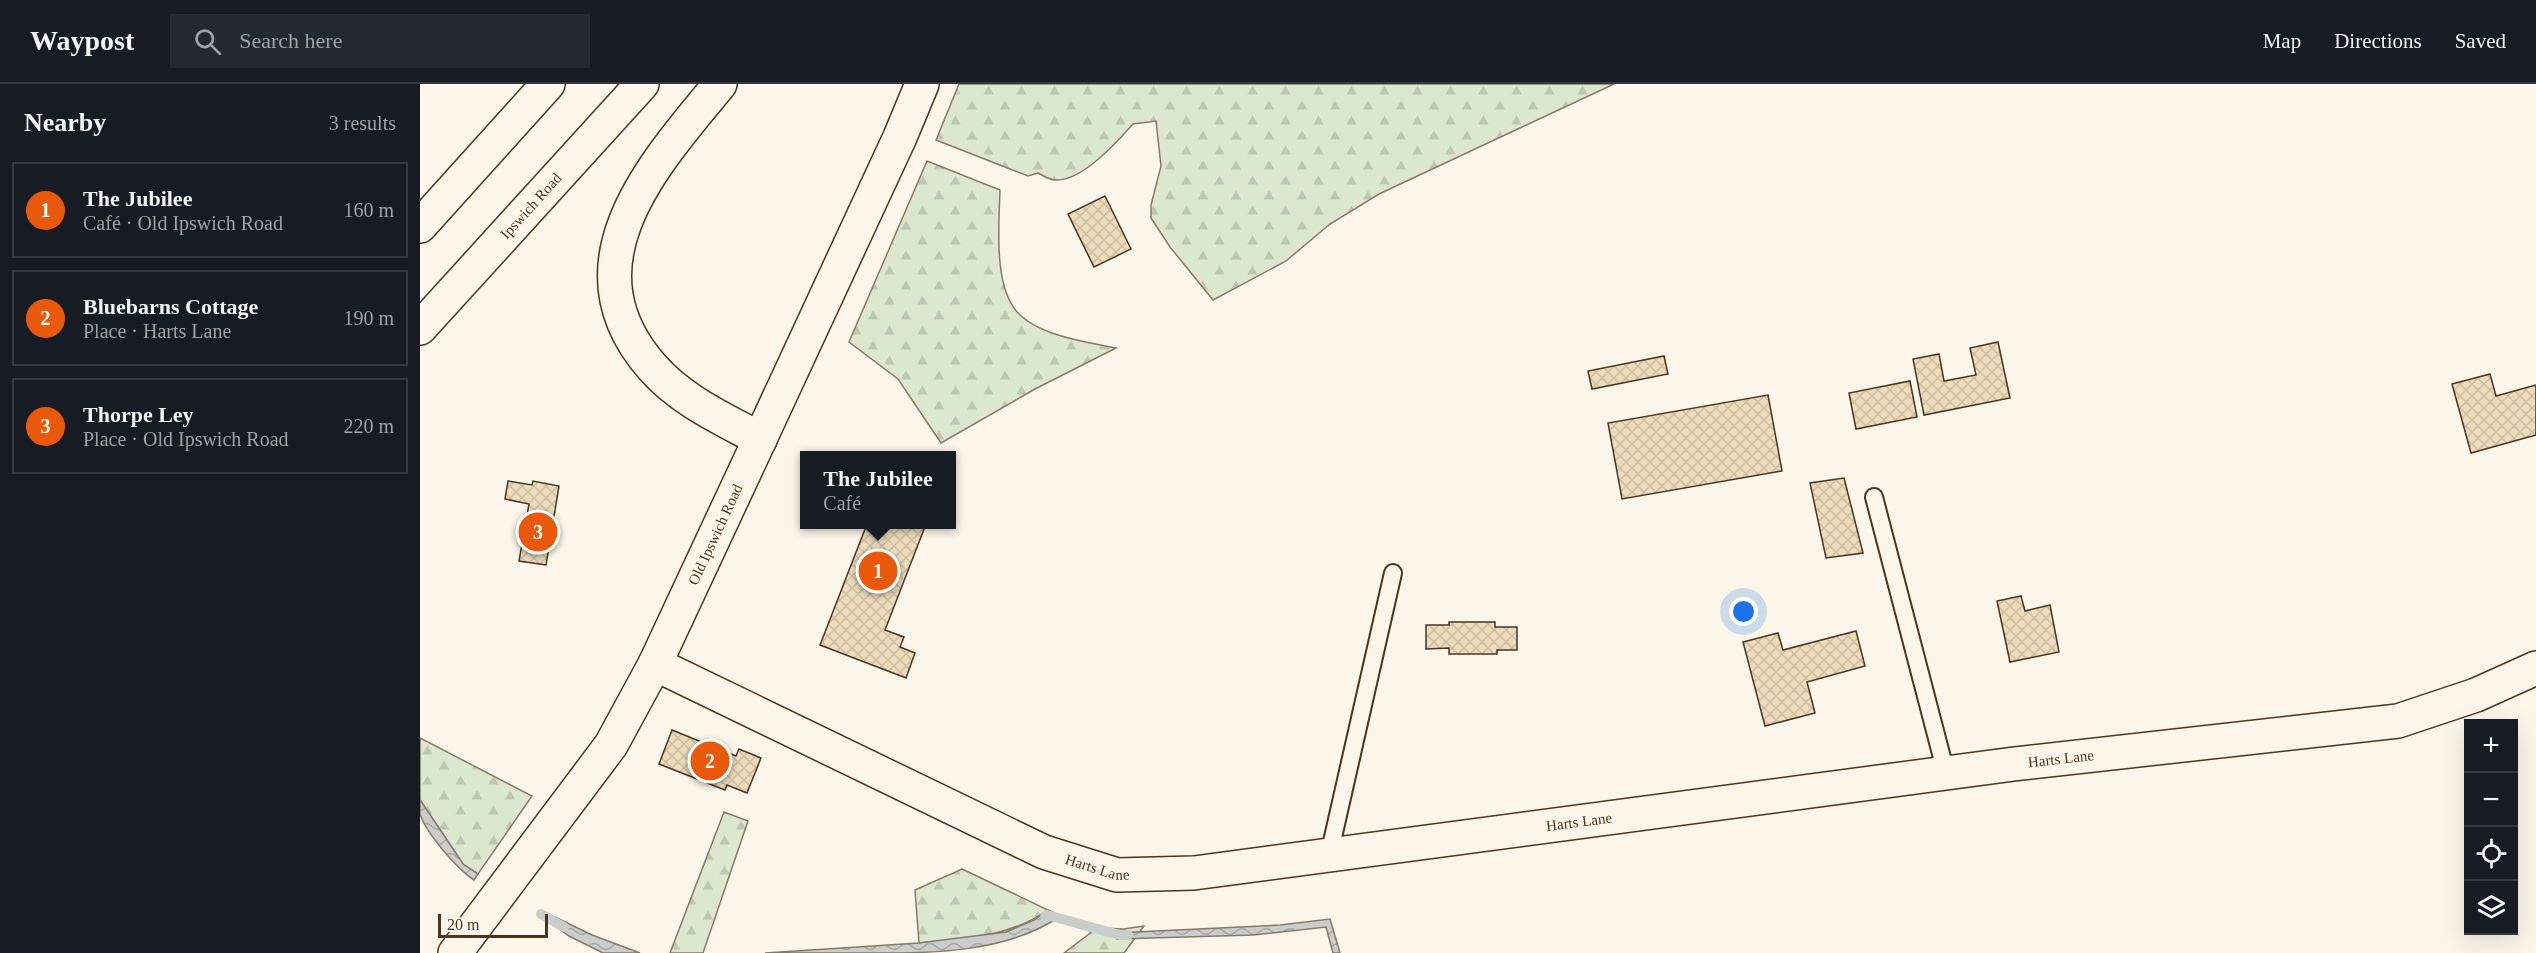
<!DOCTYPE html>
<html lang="en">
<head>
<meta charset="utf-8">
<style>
	:root { --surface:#171b24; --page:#242831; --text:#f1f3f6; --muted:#9ea1a6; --line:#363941; --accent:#ea580c }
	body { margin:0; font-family:Georgia,serif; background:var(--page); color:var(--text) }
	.controls { position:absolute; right:18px; bottom:18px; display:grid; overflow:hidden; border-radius:0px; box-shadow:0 6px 24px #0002 }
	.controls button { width:54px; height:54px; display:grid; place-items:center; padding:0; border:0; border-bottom:2px solid var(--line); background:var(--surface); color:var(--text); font:30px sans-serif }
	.scale { position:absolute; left:18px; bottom:15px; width:110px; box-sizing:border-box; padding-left:6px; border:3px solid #4a3520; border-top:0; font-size:16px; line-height:21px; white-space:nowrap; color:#4a3520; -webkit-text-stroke:4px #fbf6e9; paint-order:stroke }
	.you { position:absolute; left:1324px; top:528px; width:21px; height:21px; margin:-15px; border:4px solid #fff; border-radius:50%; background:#1a73e8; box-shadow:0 0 0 9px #1a73e833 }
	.badge { display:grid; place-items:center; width:39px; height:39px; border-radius:50%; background:var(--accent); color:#fff; font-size:20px; font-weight:700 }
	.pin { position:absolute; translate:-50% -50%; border:3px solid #fff; box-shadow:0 2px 6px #0006 }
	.popup { position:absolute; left:380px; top:367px; width:156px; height:78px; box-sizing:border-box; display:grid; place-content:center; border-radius:0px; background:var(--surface); filter:drop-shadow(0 2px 4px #0005); font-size:20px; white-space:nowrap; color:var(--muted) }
	.popup b { font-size:22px; color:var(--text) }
	.popup::after { content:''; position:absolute; left:50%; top:100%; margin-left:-12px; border:12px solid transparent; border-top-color:var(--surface) }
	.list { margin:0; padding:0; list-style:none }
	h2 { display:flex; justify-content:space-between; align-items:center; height:78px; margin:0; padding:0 24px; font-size:26px }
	h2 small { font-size:20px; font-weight:400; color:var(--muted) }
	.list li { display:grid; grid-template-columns:39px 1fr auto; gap:18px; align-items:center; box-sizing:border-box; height:96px; margin:0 12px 12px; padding:0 12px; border:2px solid var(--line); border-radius:0px }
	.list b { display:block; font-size:22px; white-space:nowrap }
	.list p { margin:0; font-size:20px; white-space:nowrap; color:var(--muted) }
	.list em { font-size:20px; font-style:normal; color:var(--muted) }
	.icon { flex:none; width:33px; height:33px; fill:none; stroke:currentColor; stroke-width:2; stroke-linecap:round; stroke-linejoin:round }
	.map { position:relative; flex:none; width:2116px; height:869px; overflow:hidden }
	header { display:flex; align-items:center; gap:36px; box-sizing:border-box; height:84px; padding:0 30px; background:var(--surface); border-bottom:2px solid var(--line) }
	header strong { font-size:28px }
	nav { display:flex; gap:33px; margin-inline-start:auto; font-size:21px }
	.search { width:420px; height:54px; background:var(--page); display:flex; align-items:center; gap:15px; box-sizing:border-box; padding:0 21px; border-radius:0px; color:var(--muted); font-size:22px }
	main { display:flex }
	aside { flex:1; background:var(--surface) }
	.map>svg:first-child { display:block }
	.forest { fill:url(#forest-firs); stroke:#887966; stroke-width:1.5 }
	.water { fill:url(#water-waves); stroke:#887966; stroke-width:1.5 }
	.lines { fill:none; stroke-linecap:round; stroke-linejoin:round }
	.stream { stroke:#c9cecd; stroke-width:10 }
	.building { fill:url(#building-cross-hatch); stroke:#4a3520; stroke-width:1.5 }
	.lane-casing { stroke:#4a3520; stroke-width:20 }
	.street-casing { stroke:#4a3520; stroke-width:36 }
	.secondary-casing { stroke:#4a3520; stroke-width:36 }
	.highway-casing { stroke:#4a3520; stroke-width:36 }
	.lane { stroke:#fbf6e9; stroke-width:16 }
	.street { stroke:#fbf6e9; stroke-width:33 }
	.secondary { stroke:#fbf6e9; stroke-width:33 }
	.highway { stroke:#fbf6e9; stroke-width:33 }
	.labels { text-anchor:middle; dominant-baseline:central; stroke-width:4.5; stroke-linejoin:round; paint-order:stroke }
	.street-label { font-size:15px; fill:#4a3520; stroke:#fbf6e9 }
</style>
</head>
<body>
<header>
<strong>Waypost</strong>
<div class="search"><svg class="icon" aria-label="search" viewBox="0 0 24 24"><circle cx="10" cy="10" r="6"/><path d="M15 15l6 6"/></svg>Search here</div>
<nav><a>Map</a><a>Directions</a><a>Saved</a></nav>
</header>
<main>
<aside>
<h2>Nearby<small>3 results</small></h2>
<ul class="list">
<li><span class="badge">1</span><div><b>The Jubilee</b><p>Café · Old Ipswich Road</p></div><em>160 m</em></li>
<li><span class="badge">2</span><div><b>Bluebarns Cottage</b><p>Place · Harts Lane</p></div><em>190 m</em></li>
<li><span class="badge">3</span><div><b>Thorpe Ley</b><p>Place · Old Ipswich Road</p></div><em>220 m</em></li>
</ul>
</aside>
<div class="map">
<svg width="2116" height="869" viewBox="0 0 2116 869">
	<defs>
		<pattern id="forest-firs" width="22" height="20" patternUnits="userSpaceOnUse" patternTransform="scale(1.5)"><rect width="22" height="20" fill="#dce7d0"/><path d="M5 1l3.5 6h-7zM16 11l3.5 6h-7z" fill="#bec7b2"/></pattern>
		<pattern id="water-waves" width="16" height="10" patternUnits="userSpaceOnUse" patternTransform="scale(1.5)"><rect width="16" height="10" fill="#c9cecd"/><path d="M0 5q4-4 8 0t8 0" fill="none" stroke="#a5a8a6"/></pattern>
		<pattern id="building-cross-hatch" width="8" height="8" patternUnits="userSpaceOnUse" patternTransform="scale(1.5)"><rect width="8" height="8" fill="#ecdcbc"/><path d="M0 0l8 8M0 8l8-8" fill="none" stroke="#ccbda1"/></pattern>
	</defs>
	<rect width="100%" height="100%" fill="#fbf6e9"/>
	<g class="forest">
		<path d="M539,0H1194L959,110L910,140L866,177L793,216L750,163L731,134V121L741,82L736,37L713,40C696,59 662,97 636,96C630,96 623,92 618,89L608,92L516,56Z"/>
		<path d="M507,77L580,106C579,139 574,196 594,224C613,251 666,258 696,264L615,305L521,359L478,295L429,258Z"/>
		<path d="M0,654L112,712L58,790L43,780L0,716Z"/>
		<path d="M304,728L328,737L283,869H250Z"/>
		<path d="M542,785L628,826C587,854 547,854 499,859L495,806Z"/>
		<path d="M724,842L704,869H644L677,844L704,845Z"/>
	</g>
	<g class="water">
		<path d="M0,716L43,780L58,790L54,796C37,785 6,749 0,730C0,726 0,720 0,716Z"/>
		<path d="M628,826L641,832C585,869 515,869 450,869C415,869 380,869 345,869L499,859L586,848L614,836Z"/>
		<path d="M135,833L172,851L220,869H183L149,852L131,839Z"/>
		<path d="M910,835L920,869H913L906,843L833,851L697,855L695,849L860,841Z"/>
	</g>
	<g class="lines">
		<g class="stream">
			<path d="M121,830L144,843"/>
			<path d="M625,833L627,831L700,851H708"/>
		</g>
	</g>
	<g class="building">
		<path d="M685,112L711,165L674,183L648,130Z"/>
		<path d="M1578,258L1590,314L1504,331L1493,275L1519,270L1524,297L1556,291L1550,264Z"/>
		<path d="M1244,272L1248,290L1172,305L1168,287Z"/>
		<path d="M2070,290L2076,312L2116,301V351L2051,369L2032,300Z"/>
		<path d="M1490,297L1497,333L1436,345L1429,309Z"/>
		<path d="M1348,311L1362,387L1202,415L1188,339Z"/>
		<path d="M1424,394L1443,469L1406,474L1390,399Z"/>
		<path d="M88,397L112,401L113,397L139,402L126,481L99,477L109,420L85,415Z"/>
		<path d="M447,440H506L465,546L484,553L480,563L495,569L486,594L400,561Z"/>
		<path d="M1601,512L1605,527L1630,521L1639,568L1590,578L1577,517Z"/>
		<path d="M1029,538H1075V543H1097V566H1077V570H1029V564L1006,565V541H1029Z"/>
		<path d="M1436,547L1445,582L1387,598L1395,629L1345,642L1323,558L1358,549L1363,566Z"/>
		<path d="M252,646L316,672L319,665L341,674L327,709L307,701L305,706L239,680Z"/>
	</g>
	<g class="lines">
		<defs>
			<g id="lane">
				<path d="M1454,413L1526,689"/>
				<path d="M909,771L973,489"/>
			</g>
			<g id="street">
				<path d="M340,355L480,53L502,0"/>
				<path id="s1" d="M235,580L624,768L697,791L774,789L1594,680L1978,637L2056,611L2116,584"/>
			</g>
			<g id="secondary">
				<path id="s2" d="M35,869L191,661L235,580L340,355"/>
			</g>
			<g id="highway">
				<path d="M300,0C232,82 142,181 233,284C261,316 303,335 340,355"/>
				<path d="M0,142L128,0"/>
				<path id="s3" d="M0,244L222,0"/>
			</g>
		</defs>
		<use href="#lane" class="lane-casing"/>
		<use href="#street" class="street-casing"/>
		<use href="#secondary" class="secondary-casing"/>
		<use href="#highway" class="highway-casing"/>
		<use href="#lane" class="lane"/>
		<use href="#street" class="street"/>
		<use href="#secondary" class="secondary"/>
		<use href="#highway" class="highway"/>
	</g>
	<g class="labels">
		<g class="street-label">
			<text stroke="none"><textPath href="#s3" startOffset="165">Ipswich Road</textPath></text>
			<text stroke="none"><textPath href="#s2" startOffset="495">Old Ipswich Road</textPath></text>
			<text stroke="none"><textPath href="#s1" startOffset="1460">Harts Lane</textPath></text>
			<text stroke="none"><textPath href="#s1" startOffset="974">Harts Lane</textPath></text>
			<text stroke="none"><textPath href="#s1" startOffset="488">Harts Lane</textPath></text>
		</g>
	</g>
</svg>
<div class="controls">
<button>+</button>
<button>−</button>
<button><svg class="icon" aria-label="locate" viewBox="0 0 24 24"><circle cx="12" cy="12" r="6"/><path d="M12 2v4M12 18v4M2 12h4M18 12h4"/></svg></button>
<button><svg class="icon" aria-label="layers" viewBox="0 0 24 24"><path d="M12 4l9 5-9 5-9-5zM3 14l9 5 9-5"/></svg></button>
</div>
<div class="scale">20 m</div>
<div class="you"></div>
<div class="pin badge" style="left:458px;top:487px">1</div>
<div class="popup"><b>The Jubilee</b>Café</div>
<div class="pin badge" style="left:290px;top:677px">2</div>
<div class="pin badge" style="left:118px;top:448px">3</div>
</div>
</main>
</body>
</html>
